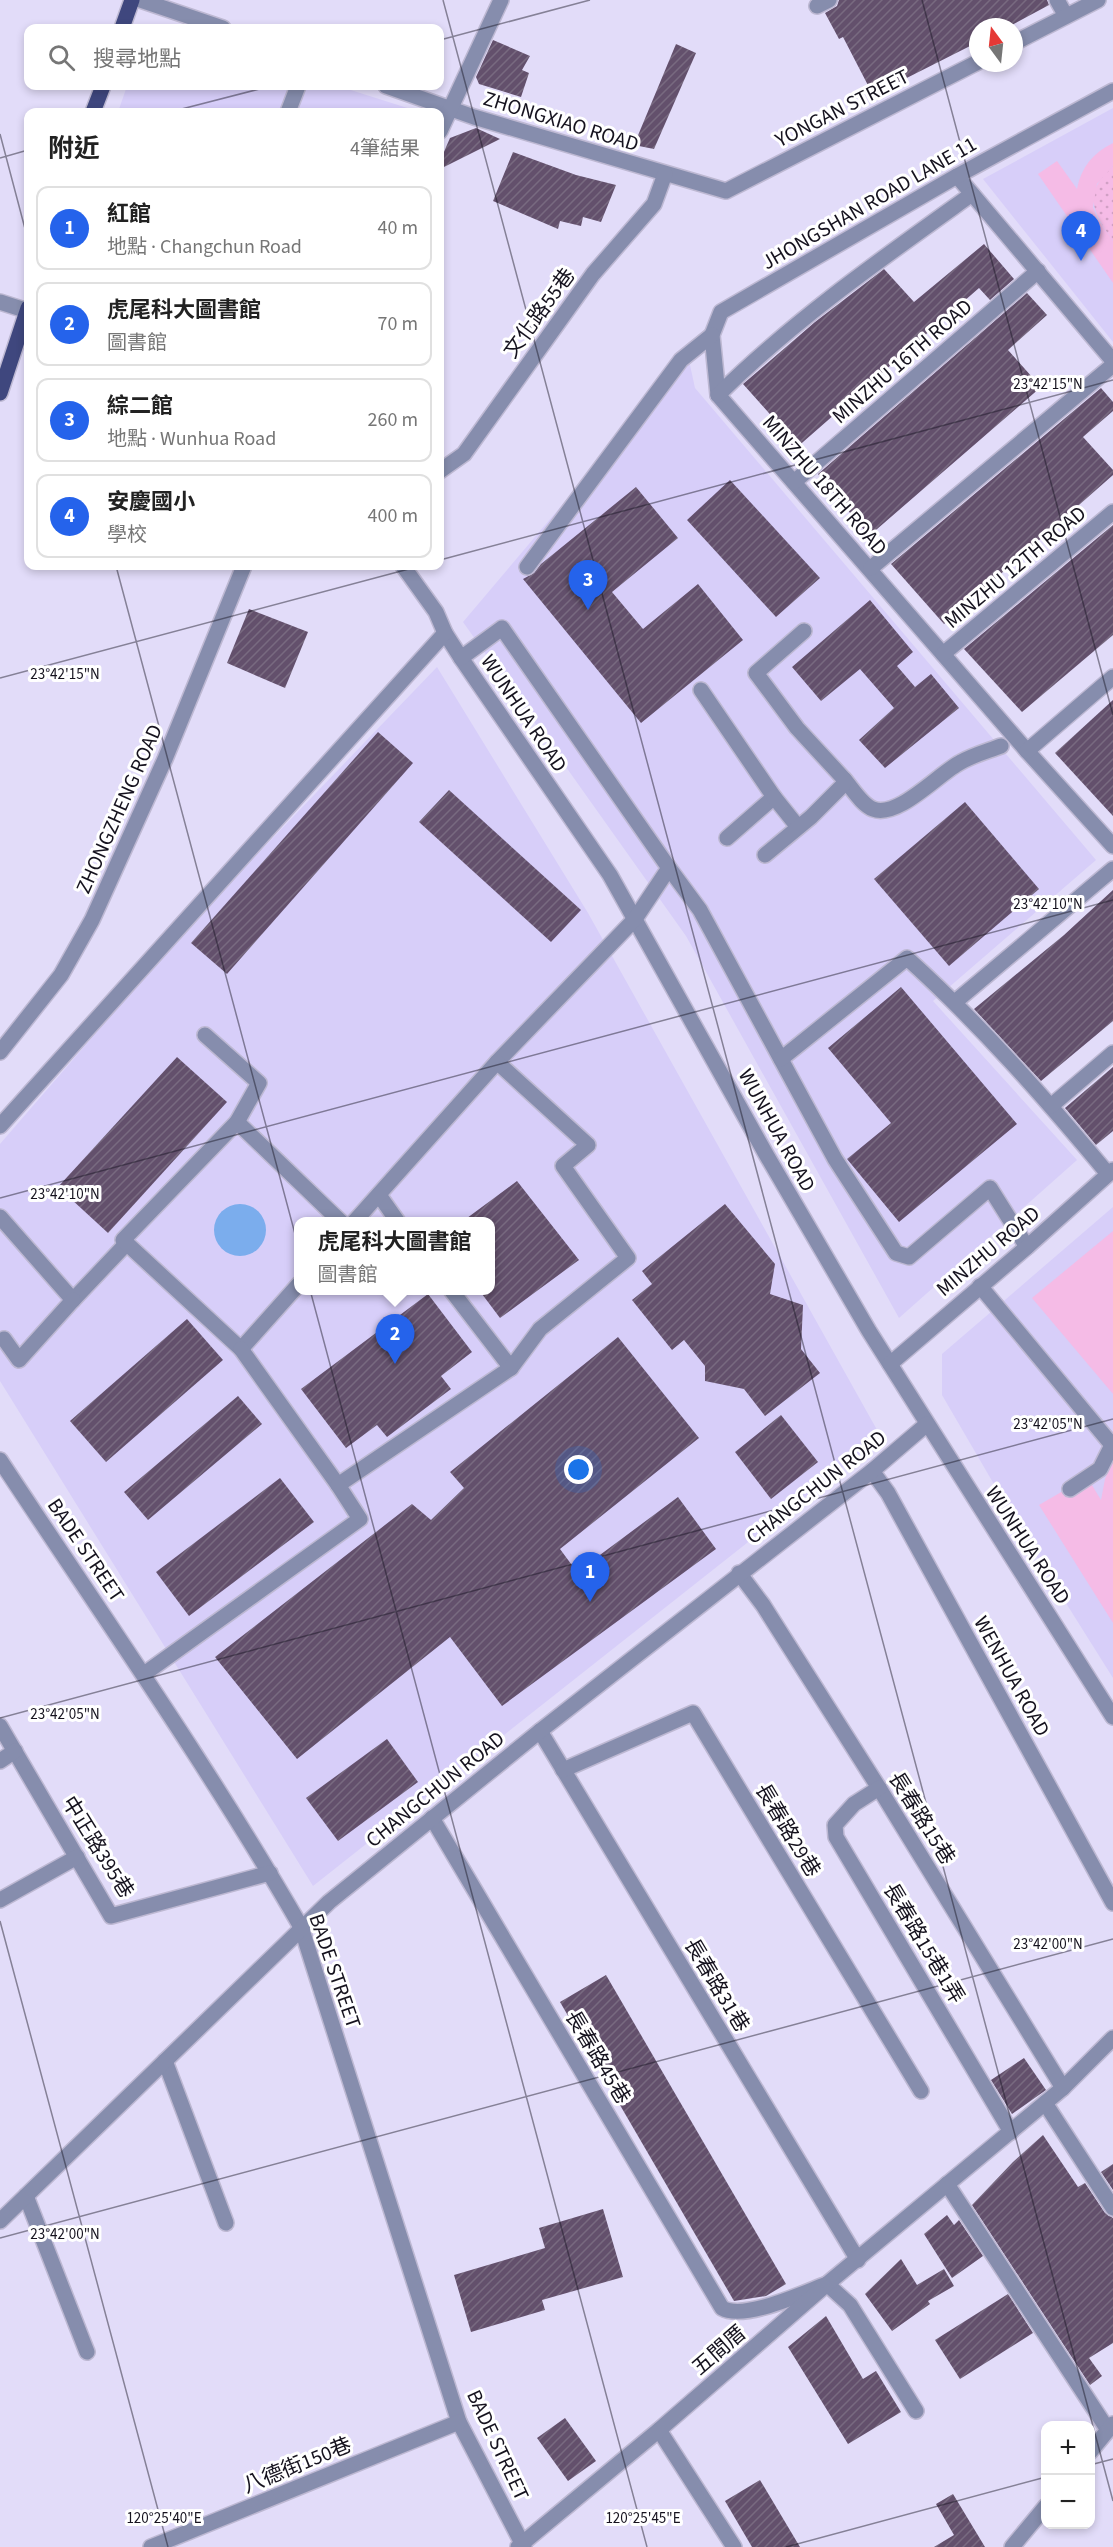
<!DOCTYPE html>
<html lang="zh-TW">
<head>
<meta charset="utf-8">
<style>
	:root { --surface:#fff; --page:#f2f2f2; --text:#222; --muted:#767676; --line:#e0e0e0; --accent:#2563eb }
	body { margin:0; font-family:"Source Sans 3","Noto Sans TC",sans-serif; background:var(--page); color:var(--text) }
	.controls { position:absolute; right:18px; bottom:18px; display:grid; overflow:hidden; border-radius:12px; box-shadow:0 3px 9px #0003 }
	.controls button { width:54px; height:54px; display:grid; place-items:center; padding:0; border:0; border-bottom:2px solid var(--line); background:var(--surface); color:var(--text); font:30px sans-serif }
	.compass { position:absolute; left:969px; top:18px; width:54px; height:54px; border-radius:50%; background:var(--surface); box-shadow:0 3px 9px #0003; rotate:345deg }
	.you { position:absolute; left:579px; top:1470px; width:21px; height:21px; margin:-15px; border:4px solid #fff; border-radius:50%; background:#1a73e8; box-shadow:0 0 0 9px #1a73e833 }
	.badge { display:grid; place-items:center; width:39px; height:39px; border-radius:50%; background:var(--accent); color:#fff; font-size:20px; font-weight:700 }
	.pin { position:absolute; translate:-50% -50px; filter:drop-shadow(0 2px 3px #0008) }
	.pin::after { content:''; position:absolute; top:32px; width:21px; height:18px; background:inherit; clip-path:polygon(0 0,100% 0,50% 100%) }
	.popup { position:absolute; left:294px; top:1217px; width:201px; height:78px; box-sizing:border-box; display:grid; place-content:center; border-radius:12px; background:var(--surface); filter:drop-shadow(0 2px 4px #0005); font-size:20px; white-space:nowrap; color:var(--muted) }
	.popup b { font-size:22px; color:var(--text) }
	.popup::after { content:''; position:absolute; left:50%; top:100%; margin-left:-12px; border:12px solid transparent; border-top-color:var(--surface) }
	.list { margin:0; padding:0; list-style:none }
	h2 { display:flex; justify-content:space-between; align-items:center; height:78px; margin:0; padding:0 24px; font-size:26px }
	h2 small { font-size:20px; font-weight:400; color:var(--muted) }
	.list li { display:grid; grid-template-columns:39px 1fr auto; gap:18px; align-items:center; box-sizing:border-box; height:84px; margin:0 12px 12px; padding:0 12px; border:2px solid var(--line); border-radius:12px }
	.list b { display:block; font-size:22px; white-space:nowrap }
	.list p { margin:0; font-size:20px; white-space:nowrap; color:var(--muted) }
	.list em { font-size:20px; font-style:normal; color:var(--muted) }
	.icon { flex:none; width:33px; height:33px; fill:none; stroke:currentColor; stroke-width:2; stroke-linecap:round; stroke-linejoin:round }
	.map { position:relative; flex:none; width:1113px; height:2547px; overflow:hidden }
	.search { position:absolute; background:var(--surface); box-shadow:0 3px 9px #0003; left:24px; top:24px; width:420px; height:66px; display:flex; align-items:center; gap:15px; box-sizing:border-box; padding:0 21px; border-radius:12px; color:var(--muted); font-size:22px }
	.panel { position:absolute; background:var(--surface); box-shadow:0 3px 9px #0003; left:24px; top:108px; width:420px; height:462px; border-radius:12px }
	.map>svg:first-child { display:block }
	.built { fill:#d7cef9; fill-rule:evenodd }
	.green { fill:url(#green-dots) }
	.pitch { fill:#f5bbe6 }
	.water { fill:#7baded }
	.building { fill:url(#building-hatch) }
	.lines { fill:none; stroke-linecap:round; stroke-linejoin:round }
	.minor-casing { stroke:#bdb8d2; stroke-width:18 }
	.major-casing { stroke:#bdb8d2; stroke-width:18 }
	.minor { stroke:#868dad; stroke-width:15 }
	.major { stroke:#3f477e; stroke-width:15 }
	.ticks { fill:none; stroke:#15121e; stroke-width:1.5; stroke-opacity:0.45 }
	.labels { text-anchor:middle; dominant-baseline:central; stroke-width:6; stroke-linejoin:round; paint-order:stroke }
	.street-label { font-size:21px; fill:#15121e; stroke:#fff }
	.ticks-label { font-size:15px; text-anchor:middle; fill:#15121e; stroke:#fff; stroke-width:6; stroke-linejoin:round; paint-order:stroke }
</style>
</head>
<body>
<div class="map">
<svg width="1113" height="2547" viewBox="0 0 1113 2547">
	<defs>
		<pattern id="green-dots" width="8" height="8" patternUnits="userSpaceOnUse" patternTransform="scale(1.5)"><rect width="8" height="8" fill="#f5bbe6"/><path d="M2 2h.1M6 6h.1" fill="none" stroke="#d1a0c5" stroke-width="1.8" stroke-linecap="round"/></pattern>
		<pattern id="building-hatch" width="6" height="6" patternUnits="userSpaceOnUse" patternTransform="scale(1.5)"><rect width="6" height="6" fill="#63506c"/><path d="M-1 1l2-2M0 6l6-6M5 7l2-2" fill="none" stroke="#786a80"/></pattern>
	</defs>
	<rect width="100%" height="100%" fill="#e2dcf9"/>
	<g class="built">
		<path d="M127,86H338L420,112H118Z"/>
		<path d="M1113,108V342L983,179Z"/>
		<path d="M688,356L695,388L1096,860L933,1001L1077,1160L899,1318L686,936L463,622Z"/>
		<path d="M437,667L588,913L881,1437L313,1886L0,1381V1144L191,923ZM299,1222H491V1290H299Z"/>
		<path d="M1113,1207V1678L1027,1541L942,1395V1354Z"/>
	</g>
	<path class="green" d="M1113,166V241C1093,213 1082,193 1113,166Z"/>
	<g class="pitch">
		<path d="M1113,143V166L1097,184L1093,207L1097,218L1113,241V283L1038,174L1057,161L1077,189C1081,167 1093,153 1113,143Z"/>
		<path d="M1113,1231V1394L1032,1298Z"/>
		<path d="M1113,1461V1623L1039,1505L1087,1477L1101,1500L1105,1479Z"/>
	</g>
	<circle class="water" cx="240" cy="1230" r="26"/>
	<g class="building">
		<path d="M839,0H1047L1049,5L1008,27H978V42L873,95L843,37L839,39L825,13L837,6Z"/>
		<path d="M493,40L530,56L522,70L529,73L521,97L479,84L476,77Z"/>
		<path d="M676,44L696,53L654,149L634,145Z"/>
		<path d="M476,128L500,139L440,169V161L450,138Z"/>
		<path d="M513,152L576,175L616,185L601,222L583,217L581,226L560,221L558,229L493,201Z"/>
		<path d="M984,244L1014,279L990,300L979,288L795,449L773,424L776,421L743,384L815,322L884,269L914,302Z"/>
		<path d="M1027,293L1047,315L1008,350L1041,387L869,536L818,474Z"/>
		<path d="M1101,388L1113,402V411L1083,437L1113,470V475L944,624L891,564Z"/>
		<path d="M730,480L820,578L776,617L687,520Z"/>
		<path d="M636,487L678,538L612,592L643,629L698,584L743,640L641,723L523,579L534,573L541,564Z"/>
		<path d="M1113,525V635L1022,712L964,649Z"/>
		<path d="M870,600L913,652L897,666L915,687L931,674L959,708L885,768L859,740L894,708L860,669L821,701L792,667Z"/>
		<path d="M249,609L308,632L285,688L227,663Z"/>
		<path d="M1113,700V816L1055,753Z"/>
		<path d="M378,732L413,763L227,974L191,943Z"/>
		<path d="M449,790L581,910L551,942L419,822Z"/>
		<path d="M965,802L1039,889L949,966L874,879Z"/>
		<path d="M1113,890V1021L1041,1081L974,1009L1064,935Z"/>
		<path d="M901,987L1017,1124L899,1222L847,1159L891,1123L828,1048Z"/>
		<path d="M177,1057L227,1102L108,1233L58,1187Z"/>
		<path d="M1113,1067V1131L1096,1145L1065,1108Z"/>
		<path d="M517,1181L579,1260L500,1318L479,1290H491V1221H463Z"/>
		<path d="M725,1204L775,1264L770,1294L803,1305L801,1349L820,1373L765,1416L744,1389L705,1381V1366L684,1340L672,1350L632,1300L652,1284L642,1271Z"/>
		<path d="M428,1294L472,1352L441,1376L451,1389L387,1437L377,1425L346,1448L301,1389Z"/>
		<path d="M187,1319L223,1360L106,1462L70,1421Z"/>
		<path d="M618,1337L699,1438L560,1549L577,1572L678,1497L716,1549L502,1706L450,1637L297,1759L215,1657L412,1504L431,1520L464,1488L450,1472Z"/>
		<path d="M238,1396L262,1424L148,1520L124,1492Z"/>
		<path d="M781,1415L818,1462L771,1499L735,1452Z"/>
		<path d="M280,1478L314,1522L189,1616L156,1572Z"/>
		<path d="M387,1739L418,1782L338,1841L306,1798Z"/>
		<path d="M606,1975L786,2284L766,2296L734,2301L560,2002Z"/>
		<path d="M1024,2058L1046,2090L1012,2114L991,2080Z"/>
		<path d="M1043,2135L1078,2187L1085,2183L1105,2213L1113,2218V2343L1089,2358L1102,2376L1090,2385L972,2205L1013,2162Z"/>
		<path d="M1113,2164V2190L1101,2172Z"/>
		<path d="M603,2209L623,2277L542,2300L545,2310L471,2332L454,2275L545,2248L539,2228Z"/>
		<path d="M947,2215L954,2225L959,2220L983,2256L952,2278L924,2234Z"/>
		<path d="M901,2259L917,2285L944,2269L954,2286L928,2301L930,2304L892,2331L865,2294Z"/>
		<path d="M1008,2294L1033,2333L960,2379L935,2340Z"/>
		<path d="M826,2316L863,2379L876,2371L901,2412L848,2444L788,2347Z"/>
		<path d="M565,2418L596,2461L568,2481L537,2438Z"/>
		<path d="M760,2480L800,2547H752L725,2501Z"/>
		<path d="M953,2494L985,2547H934L954,2535L936,2504Z"/>
	</g>
	<g class="lines">
		<defs>
			<g id="minor">
				<path d="M140,0L223,28"/>
				<path d="M1057,0L1066,16"/>
				<path d="M817,6L829,0"/>
				<path d="M1014,43L1098,0"/>
				<path d="M386,86L474,117L726,191L978,62"/>
				<path d="M288,112L298,86"/>
				<path d="M440,131L501,0"/>
				<path d="M957,176L1113,361"/>
				<path d="M0,302L28,311"/>
				<path d="M718,395L1027,751L1113,846"/>
				<path d="M718,395L712,335L721,312L957,176L1113,91"/>
				<path d="M718,395C795,319 884,257 972,194"/>
				<path d="M440,471L464,454L593,274L654,204L665,174"/>
				<path d="M794,482L1038,271"/>
				<path d="M403,566L436,612L445,633L461,658L610,875L767,1156L869,1331L1113,1717"/>
				<path d="M527,567L681,360L712,335"/>
				<path d="M871,568L1113,365"/>
				<path d="M943,654L1113,512"/>
				<path d="M701,690L774,797L727,838"/>
				<path d="M1027,751L1113,677"/>
				<path d="M844,779C852,788 862,805 873,809C898,819 939,773 961,762C973,755 988,751 1001,746"/>
				<path d="M774,797L798,827"/>
				<path d="M765,855L811,817L843,785L844,779L797,728L756,673L804,631"/>
				<path d="M669,868L700,910L835,1159L896,1253L909,1257L990,1188L1027,1247"/>
				<path d="M955,1002L1113,869"/>
				<path d="M205,1035L259,1083L237,1122"/>
				<path d="M0,1052L61,975L92,920L165,759L244,566"/>
				<path d="M781,1059L907,958C980,1024 1045,1098 1108,1174"/>
				<path d="M1051,1106L1113,1053"/>
				<path d="M0,1126L445,633"/>
				<path d="M379,1195L398,1222"/>
				<path d="M0,1217L73,1300L127,1243"/>
				<path d="M354,1222L497,1062L635,919L669,868L502,628L461,658"/>
				<path d="M299,1284L241,1349L123,1240L237,1122L341,1222"/>
				<path d="M980,1286L1112,1445L1100,1469L1070,1489"/>
				<path d="M451,1290L511,1368"/>
				<path d="M4,1339L19,1360L73,1300"/>
				<path d="M241,1349L338,1485L511,1368L540,1329L628,1258L563,1166L588,1145L497,1062"/>
				<path d="M890,1364L1027,1247L1113,1170"/>
				<path d="M0,1460C102,1615 209,1767 301,1927L459,2422L524,2547"/>
				<path d="M872,1471L888,1493L1113,1903"/>
				<path d="M739,1573L763,1605L879,1788L1063,2088"/>
				<path d="M144,1674L360,1519L338,1485"/>
				<path d="M0,1726L111,1916L270,1873"/>
				<path d="M540,1731L858,2260"/>
				<path d="M0,1761L15,1751"/>
				<path d="M563,1770L693,1713L921,2091"/>
				<path d="M879,1788L854,1804L835,1825L836,1837L1011,2132"/>
				<path d="M432,1818L722,2308C744,2321 803,2293 827,2284L850,2305L916,2411"/>
				<path d="M0,1900L77,1857"/>
				<path d="M165,2061L226,2223"/>
				<path d="M1045,2103L1113,2208"/>
				<path d="M947,2184L1108,2430"/>
				<path d="M26,2196L87,2352"/>
				<path d="M0,2221L329,1902L540,1731L872,1471L927,1424"/>
				<path d="M659,2430L734,2547"/>
				<path d="M1090,2452L1113,2424"/>
				<path d="M151,2547L459,2422"/>
				<path d="M518,2547L659,2430L827,2284L1063,2088L1113,2038"/>
				<path d="M1012,2547L1046,2506"/>
			</g>
			<g id="major">
				<path d="M122,28L132,0"/>
				<path d="M93,112L103,86"/>
				<path d="M0,393L28,308"/>
			</g>
		</defs>
		<use href="#minor" class="minor-casing"/>
		<use href="#major" class="major-casing"/>
		<use href="#minor" class="minor"/>
		<use href="#major" class="major"/>
	</g>
	<path class="ticks" d="M443,0L1113,2501M922,0L1113,715M440,40L590,0M170,112L271,86M0,134L28,240M0,158L28,150M440,560L1113,380M116,566L647,2547M0,678L420,566M0,1198L1113,900M0,1718L1113,1419M0,1921L168,2547M0,2238L1113,1939M1090,2465L1113,2459M786,2547L1046,2477"/>
	<g class="labels">
		<g class="street-label">
			<text transform="translate(842 108) rotate(-27)">YONGAN STREET</text>
			<text transform="translate(561 121) rotate(17)">ZHONGXIAO ROAD</text>
			<text transform="translate(869 203) rotate(-30)">JHONGSHAN ROAD LANE 11</text>
			<text transform="translate(539 313) rotate(-54)">文化路55巷</text>
			<text transform="translate(902 361) rotate(-41)">MINZHU 16TH ROAD</text>
			<text transform="translate(825 485) rotate(49)">MINZHU 18TH ROAD</text>
			<text transform="translate(1015 567) rotate(-40)">MINZHU 12TH ROAD</text>
			<text transform="translate(524 713) rotate(56)">WUNHUA ROAD</text>
			<text transform="translate(119 809) rotate(-66)">ZHONGZHENG ROAD</text>
			<text transform="translate(777 1130) rotate(61)">WUNHUA ROAD</text>
			<text transform="translate(988 1251) rotate(-40)">MINZHU ROAD</text>
			<text transform="translate(816 1487) rotate(-38)">CHANGCHUN ROAD</text>
			<text transform="translate(1028 1545) rotate(57)">WUNHUA ROAD</text>
			<text transform="translate(86 1550) rotate(56)">BADE STREET</text>
			<text transform="translate(1012 1676) rotate(61)">WENHUA ROAD</text>
			<text transform="translate(435 1789) rotate(-39)">CHANGCHUN ROAD</text>
			<text transform="translate(922 1818) rotate(58)">長春路15巷</text>
			<text transform="translate(788 1830) rotate(59)">長春路29巷</text>
			<text transform="translate(98 1847) rotate(58)">中正路395巷</text>
			<text transform="translate(924 1943) rotate(59)">長春路15巷1弄</text>
			<text transform="translate(335 1971) rotate(71)">BADE STREET</text>
			<text transform="translate(717 1985) rotate(59)">長春路31巷</text>
			<text transform="translate(598 2057) rotate(59)">長春路45巷</text>
			<text transform="translate(719 2350) rotate(-41)">五間厝</text>
			<text transform="translate(498 2445) rotate(65)">BADE STREET</text>
			<text transform="translate(297 2465) rotate(-22)">八德街150巷</text>
		</g>
	</g>
	<g class="ticks-label">
		<text x="1048" y="389">23°42'15"N</text>
		<text x="65" y="679">23°42'15"N</text>
		<text x="1048" y="909">23°42'10"N</text>
		<text x="65" y="1199">23°42'10"N</text>
		<text x="1048" y="1429">23°42'05"N</text>
		<text x="65" y="1719">23°42'05"N</text>
		<text x="1048" y="1949">23°42'00"N</text>
		<text x="65" y="2239">23°42'00"N</text>
		<text x="164" y="2523">120°25'40"E</text>
		<text x="643" y="2523">120°25'45"E</text>
	</g>
</svg>
<div class="controls">
<button>+</button>
<button>−</button>
</div>
<svg class="compass" viewBox="-18 -18 36 36"><path d="M0-13l5 13h-10z" fill="#e53935"/><path d="M0 13l5-13h-10z" fill="#767676"/></svg>
<div class="you"></div>
<div class="pin badge" style="left:590px;top:1602px">1</div>
<div class="pin badge" style="left:395px;top:1364px">2</div>
<div class="popup"><b>虎尾科大圖書館</b>圖書館</div>
<div class="pin badge" style="left:588px;top:610px">3</div>
<div class="pin badge" style="left:1081px;top:261px">4</div>
<div class="search"><svg class="icon" aria-label="search" viewBox="0 0 24 24"><circle cx="10" cy="10" r="6"/><path d="M15 15l6 6"/></svg>搜尋地點</div>
<section class="panel">
<h2>附近<small>4筆結果</small></h2>
<ul class="list">
<li><span class="badge">1</span><div><b>紅館</b><p>地點 · Changchun Road</p></div><em>40 m</em></li>
<li><span class="badge">2</span><div><b>虎尾科大圖書館</b><p>圖書館</p></div><em>70 m</em></li>
<li><span class="badge">3</span><div><b>綜二館</b><p>地點 · Wunhua Road</p></div><em>260 m</em></li>
<li><span class="badge">4</span><div><b>安慶國小</b><p>學校</p></div><em>400 m</em></li>
</ul>
</section>
</div>
</body>
</html>
